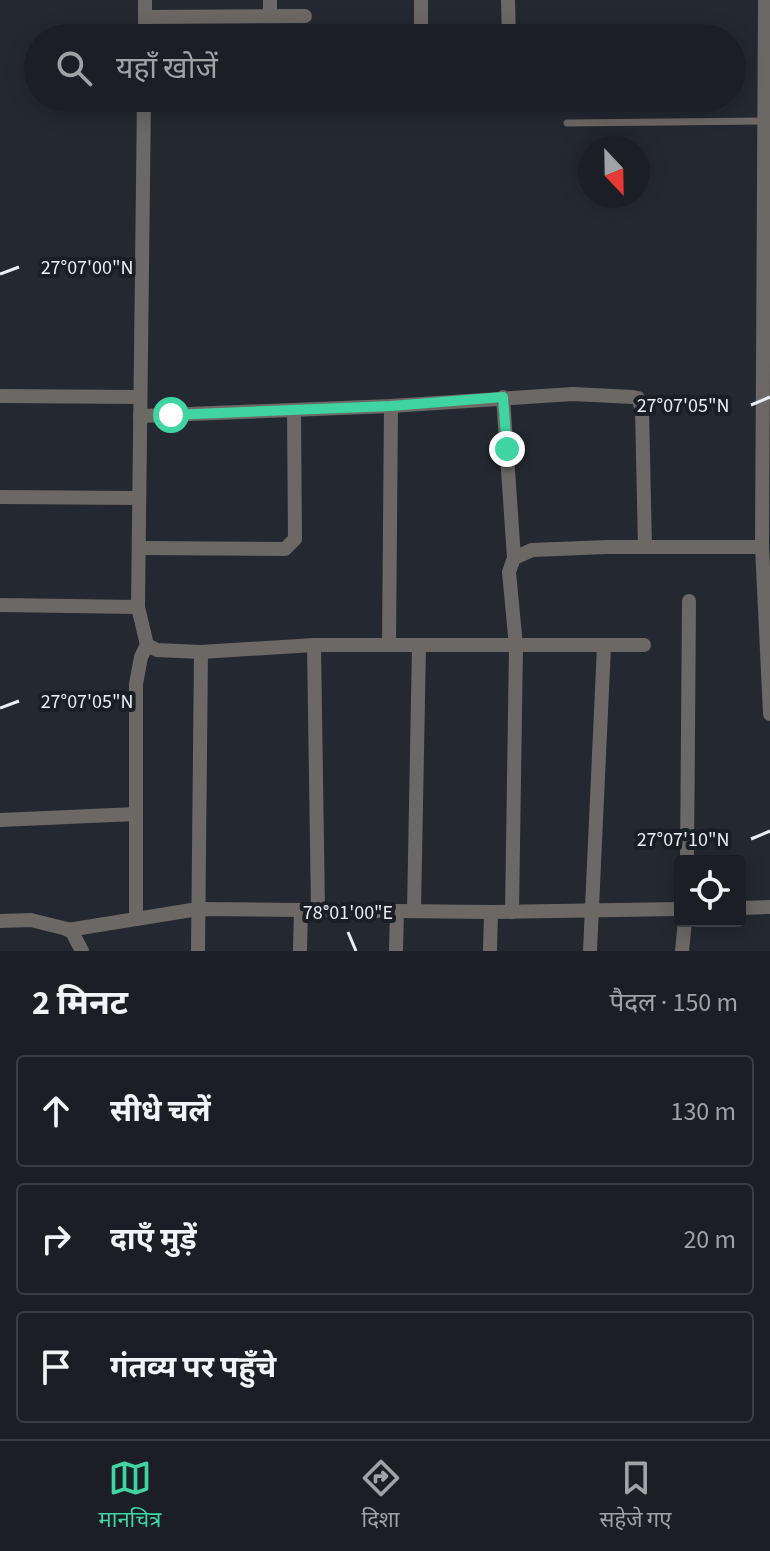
<!DOCTYPE html>
<html lang="hi">
<head>
<meta charset="utf-8">
<style>
	:root { --surface:#1b1e24; --page:#24272c; --text:#f1f3f6; --muted:#a0a2a6; --line:#393c41; --accent:#40d4a2 }
	body { margin:0; font-family:"Source Sans 3","Noto Sans Devanagari",sans-serif; background:var(--page); color:var(--text) }
	.controls { position:absolute; right:24px; bottom:24px; display:grid; overflow:hidden; border-radius:8px; box-shadow:0 4px 20px #0003 }
	.controls button { width:72px; height:72px; display:grid; place-items:center; padding:0; border:0; border-bottom:2px solid var(--line); background:var(--surface); color:var(--text); font:40px sans-serif }
	.compass { position:absolute; left:578px; top:136px; width:72px; height:72px; border-radius:50%; background:var(--surface); box-shadow:0 4px 20px #0003; rotate:158deg }
	.stop { position:absolute; width:24px; height:24px; margin:-18px; border:6px solid #40d4a2; border-radius:50%; background:#fff }
	.stop.end { background:#40d4a2; border-color:#fff; box-shadow:0 2px 8px #0008 }
	.list { margin:0; padding:0; list-style:none }
	h2 { display:flex; justify-content:space-between; align-items:center; height:104px; margin:0; padding:0 32px; font-size:34px }
	h2 small { font-size:26px; font-weight:400; color:var(--muted) }
	.list li { display:grid; grid-template-columns:52px 1fr auto; gap:24px; align-items:center; box-sizing:border-box; height:112px; margin:0 16px 16px; padding:0 16px; border:2px solid var(--line); border-radius:8px }
	.list b { display:block; font-size:30px; white-space:nowrap }
	.list em { font-size:26px; font-style:normal; color:var(--muted) }
	.icon { flex:none; width:44px; height:44px; fill:none; stroke:currentColor; stroke-width:2; stroke-linecap:round; stroke-linejoin:round }
	.map { position:relative; flex:none; width:770px; height:951px; overflow:hidden }
	.search { position:absolute; background:var(--surface); box-shadow:0 4px 20px #0003; left:24px; right:24px; top:24px; height:88px; display:flex; align-items:center; gap:20px; box-sizing:border-box; padding:0 28px; border-radius:44px; color:var(--muted); font-size:30px }
	.sheet { height:488px; background:var(--surface) }
	nav { display:flex; justify-content:space-around; align-items:center; box-sizing:border-box; height:112px; border-top:2px solid var(--line); background:var(--surface); font-size:22px; color:var(--muted) }
	nav a { display:grid; justify-items:center; gap:4px }
	nav .on { color:var(--accent) }
	.map>svg:first-child { display:block }
	.lines { fill:none; stroke-linecap:round; stroke-linejoin:round }
	.lane { stroke:#6c6865; stroke-width:7 }
	.street { stroke:#6c6865; stroke-width:14 }
	.route { stroke:#40d4a2; stroke-width:10 }
	.ticks { fill:none; stroke:#ebeef4; stroke-width:3 }
	.ticks-label { font-size:20px; text-anchor:middle; fill:#ebeef4; stroke:#1a1f26; stroke-width:8; stroke-linejoin:round; paint-order:stroke }
</style>
</head>
<body>
<div class="map">
<svg width="770" height="951" viewBox="0 0 770 951">
	<rect width="100%" height="100%" fill="#242830"/>
	<g class="lines">
		<path class="lane" d="M567,123L764,121"/>
		<g class="street">
			<path d="M421,0V38"/>
			<path d="M508,0L509,38"/>
			<path d="M765,0L762,547L770,714"/>
			<path d="M270,16V0"/>
			<path d="M145,17L305,16"/>
			<path d="M145,38V0"/>
			<path d="M144,98L138,607L147,645L157,650L201,652L198,951"/>
			<path d="M0,396L140,397"/>
			<path d="M503,397L514,558"/>
			<path d="M140,416L391,406L573,394L633,397L638,398L642,409L645,547"/>
			<path d="M0,497L139,498"/>
			<path d="M139,548L285,549L295,539L294,410"/>
			<path d="M0,605L138,607"/>
			<path d="M314,645L318,910"/>
			<path d="M389,645L391,406"/>
			<path d="M201,652L314,645H644"/>
			<path d="M0,820L136,814"/>
			<path d="M687,861L689,601"/>
			<path d="M740,908L770,907"/>
			<path d="M414,911L419,646"/>
			<path d="M512,912L516,646L509,572L514,558L532,550L607,547H762"/>
			<path d="M136,918V684L141,657L147,645"/>
			<path d="M0,921L31,920L71,930L82,951"/>
			<path d="M68,930L198,909L491,912L680,909"/>
			<path d="M300,951L301,910"/>
			<path d="M396,951L397,911"/>
			<path d="M490,951L491,912"/>
			<path d="M590,951L604,646"/>
			<path d="M682,951L685,921"/>
		</g>
	</g>
	<g class="lines">
		<path class="route" d="M171,415L391,406L503,397L507,449"/>
	</g>
	<path class="ticks" d="M0,274L19,267M751,405L770,397M0,708L19,701M751,839L770,831M348,932L356,951"/>
	<g class="ticks-label">
		<text x="87" y="274">27°07'00"N</text>
		<text x="683" y="412">27°07'05"N</text>
		<text x="87" y="708">27°07'05"N</text>
		<text x="683" y="846">27°07'10"N</text>
		<text x="348" y="919">78°01'00"E</text>
	</g>
</svg>
<div class="controls">
<button><svg class="icon" aria-label="locate" viewBox="0 0 24 24"><circle cx="12" cy="12" r="6"/><path d="M12 2v4M12 18v4M2 12h4M18 12h4"/></svg></button>
</div>
<svg class="compass" viewBox="-18 -18 36 36"><path d="M0-13l5 13h-10z" fill="#e53935"/><path d="M0 13l5-13h-10z" fill="#a0a2a6"/></svg>
<div class="stop" style="left:171px;top:415px"></div>
<div class="stop end" style="left:507px;top:449px"></div>
<div class="search"><svg class="icon" aria-label="search" viewBox="0 0 24 24"><circle cx="10" cy="10" r="6"/><path d="M15 15l6 6"/></svg>यहाँ खोजें</div>
</div>
<section class="sheet">
<h2>2 मिनट<small>पैदल · 150 m</small></h2>
<ul class="list">
<li><svg class="icon" aria-label="ahead" viewBox="0 0 24 24"><path d="M12 20V5M6 11l6-6 6 6"/></svg><div><b>सीधे चलें</b></div><em>130 m</em></li>
<li><svg class="icon" aria-label="right" viewBox="0 0 24 24"><path d="M7 20v-9h11M14 6l5 5-5 5"/></svg><div><b>दाएँ मुड़ें</b></div><em>20 m</em></li>
<li><svg class="icon" aria-label="arrive" viewBox="0 0 24 24"><path d="M6 21V4h12l-3 4 3 4H6"/></svg><div><b>गंतव्य पर पहुँचे</b></div></li>
</ul>
</section>
<nav>
<a class="on"><svg class="icon" aria-label="map" viewBox="0 0 24 24"><path d="M3 6l6-2 6 2 6-2v14l-6 2-6-2-6 2zM9 4v14M15 6v14"/></svg>मानचित्र</a>
<a><svg class="icon" aria-label="directions" viewBox="0 0 24 24"><path d="M12 3l9 9-9 9-9-9zM9 14v-3h6M13 9l2 2-2 2"/></svg>दिशा</a>
<a><svg class="icon" aria-label="saved" viewBox="0 0 24 24"><path d="M7 4h10v16l-5-4-5 4z"/></svg>सहेजे गए</a>
</nav>
</body>
</html>
